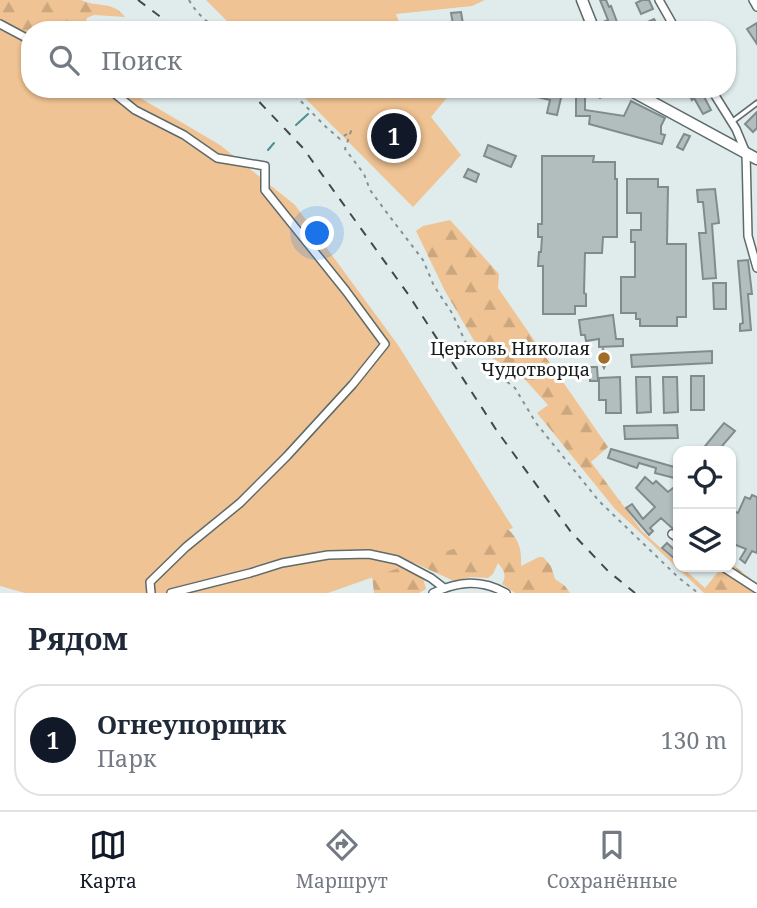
<!DOCTYPE html>
<html lang="ru">
<head>
<meta charset="utf-8">
<style>
	:root { --surface:#fff; --page:#f2f2f3; --text:#1f2937; --muted:#747a83; --line:#e0e1e3; --accent:#111827 }
	body { margin:0; font-family:"Noto Serif",serif; background:var(--page); color:var(--text) }
	.controls { position:absolute; right:21px; bottom:21px; display:grid; overflow:hidden; border-radius:14px; box-shadow:0 2px 5px #0004 }
	.controls button { width:63px; height:63px; display:grid; place-items:center; padding:0; border:0; border-bottom:2px solid var(--line); background:var(--surface); color:var(--text); font:35px sans-serif }
	.you { position:absolute; left:318px; top:234px; width:24px; height:24px; margin:-18px; border:5px solid #fff; border-radius:50%; background:#1a73e8; box-shadow:0 0 0 10px #1a73e833 }
	.badge { display:grid; place-items:center; width:46px; height:46px; border-radius:50%; background:var(--accent); color:#fff; font-size:23px; font-weight:700 }
	.pin { position:absolute; translate:-50% -50%; border:4px solid #fff; box-shadow:0 2px 7px #0006 }
	.list { margin:0; padding:0; list-style:none }
	h2 { display:flex; justify-content:space-between; align-items:center; height:91px; margin:0; padding:0 28px; font-size:30px }
	h2 small { font-size:23px; font-weight:400; color:var(--muted) }
	.list li { display:grid; grid-template-columns:46px 1fr auto; gap:21px; align-items:center; box-sizing:border-box; height:112px; margin:0 14px 14px; padding:0 14px; border:2px solid var(--line); border-radius:28px }
	.list b { display:block; font-size:26px; white-space:nowrap }
	.list p { margin:0; font-size:23px; white-space:nowrap; color:var(--muted) }
	.list em { font-size:23px; font-style:normal; color:var(--muted) }
	.icon { flex:none; width:38px; height:38px; fill:none; stroke:currentColor; stroke-width:2; stroke-linecap:round; stroke-linejoin:round }
	.map { position:relative; flex:none; width:757px; height:593px; overflow:hidden }
	.search { position:absolute; background:var(--surface); box-shadow:0 2px 5px #0004; left:21px; right:21px; top:21px; height:77px; display:flex; align-items:center; gap:18px; box-sizing:border-box; padding:0 24px; border-radius:28px; color:var(--muted); font-size:26px }
	.sheet { height:217px; background:var(--surface) }
	nav { display:flex; justify-content:space-around; align-items:center; box-sizing:border-box; height:98px; border-top:2px solid var(--line); background:var(--surface); font-size:19px; color:var(--muted) }
	nav a { display:grid; justify-items:center; gap:4px }
	nav .on { color:var(--accent) }
	.map>svg:first-child { display:block }
	.forest { fill:url(#forest-firs) }
	.garden { fill:#efc393 }
	.lines { fill:none; stroke-linecap:round; stroke-linejoin:round }
	.stream { stroke:#4d8e8f; stroke-width:2 }
	.building { fill:#b2bebe; stroke:#808b8b; stroke-width:2 }
	.lane-casing { stroke:#5f6a6a; stroke-width:7 }
	.street-casing { stroke:#5f6a6a; stroke-width:10 }
	.secondary-casing { stroke:#5f6a6a; stroke-width:13 }
	.path { stroke:#879090; stroke-width:2; stroke-dasharray:3.5 5; stroke-linecap:butt }
	.lane { stroke:#fff; stroke-width:3.5 }
	.street { stroke:#fff; stroke-width:7 }
	.secondary { stroke:#fff; stroke-width:10 }
	.rail { stroke:#424848; stroke-width:2; stroke-dasharray:9 9; stroke-linecap:butt }
	.poi-dot { fill:#a16c26; stroke:#fff; stroke-width:2.5 }
	.labels { text-anchor:middle; dominant-baseline:central; stroke-width:6; stroke-linejoin:round; paint-order:stroke }
	.poi-label { font-size:18px; fill:#151a1a; stroke:#fff; text-anchor:end }
</style>
</head>
<body>
<div class="map">
<svg width="757" height="593" viewBox="0 0 757 593">
	<defs>
		<pattern id="forest-firs" width="22" height="20" patternUnits="userSpaceOnUse" patternTransform="scale(1.75)"><rect width="22" height="20" fill="#efc393"/><path d="M5 1l3.5 6h-7zM16 11l3.5 6h-7z" fill="#cca77e"/></pattern>
	</defs>
	<rect width="100%" height="100%" fill="#e0ecec"/>
	<g class="forest">
		<path d="M0,0H81C97,8 112,0 125,17L94,15L87,18L83,30H30V41L0,51Z"/>
		<path d="M450,220L499,274L498,288L608,447L591,462L642,531L678,564V567H682L705,588L722,567H731V563L757,584V593H704L615,509L537,413L548,405L520,374L480,351L445,291L416,231L423,226Z"/>
		<path d="M505,526C518,538 522,547 521,566L539,557H543L551,566L555,579L565,586L570,593H515L502,584C507,575 504,571 498,563L493,574L488,578L471,577L454,581L377,546Z"/>
		<path d="M373,556L401,564L423,578L426,589L419,593H374L371,567L358,565L339,566L313,585L286,588L273,593H193L283,566L329,558Z"/>
	</g>
	<g class="garden">
		<path d="M206,0H485L472,6L396,14L402,30H236Z"/>
		<path d="M0,16L30,34V89H125L220,145L295,205L398,345L513,528L328,593H25L0,586Z"/>
		<path d="M296,89H454L431,117L461,155L413,207Z"/>
	</g>
	<g class="lines">
		<g class="stream">
			<path d="M296,125L308,114"/>
			<path d="M268,150L274,143"/>
		</g>
	</g>
	<g class="building">
		<path d="M600,0H606L609,7L611,6L620,30H611L609,25L605,27L603,22L608,20Z"/>
		<path d="M642,0H649L653,9L641,14L636,3Z"/>
		<path d="M461,12L464,30H454L451,13Z"/>
		<path d="M654,19L660,30H646L643,24Z"/>
		<path d="M757,23V44L747,29Z"/>
		<path d="M538,89H563L557,115L547,113L550,100L537,97Z"/>
		<path d="M576,89H585V110L624,116L631,101L665,118L661,126V134L665,135L662,144L589,124L590,116H576Z"/>
		<path d="M686,89H700L711,110L703,114L694,98L692,100Z"/>
		<path d="M757,112V128L753,132L745,124Z"/>
		<path d="M684,134L690,136L683,150L677,147Z"/>
		<path d="M488,145L516,156L511,167L484,156Z"/>
		<path d="M542,156H594L593,162H615V179H617V237H603L602,253H585L584,293L586,294V306H575V314H543V266H538L539,252H541L542,237H538V224H542Z"/>
		<path d="M468,169L479,174L476,182L464,177Z"/>
		<path d="M627,179H658V187H668L667,244H686V317H677V326H640V319H636V313H621V277H635V242H631V230H641V213H627Z"/>
		<path d="M715,189L719,223L712,224L716,278L703,279L699,233H706L703,202H698L697,190Z"/>
		<path d="M748,260L752,294H748L751,330L740,331V324L743,323L738,261Z"/>
		<path d="M713,283H726V309H714Z"/>
		<path d="M613,315L616,339H623V346L599,347V339L586,341L585,335H581L579,320Z"/>
		<path d="M603,349L609,357L604,368L599,358Z"/>
		<path d="M712,351V363L632,367L631,355Z"/>
		<path d="M584,367H597L598,381H590V377H584Z"/>
		<rect x="691" y="376" width="13" height="34"/>
		<path d="M620,377L621,413H606V400H599V378Z"/>
		<path d="M636,377H650L651,412L637,413Z"/>
		<path d="M663,377H677L678,412L664,413Z"/>
		<path d="M724,423L735,431L722,446L729,451H701Z"/>
		<path d="M677,425L678,438L625,439L624,426Z"/>
		<path d="M611,449L678,468V479L655,473L656,468L639,463L637,468L608,458Z"/>
		<path d="M645,477L653,484L656,481L668,492L673,488L678,493V531L672,528L661,518L650,528L653,531L649,535L626,508L632,504L643,519L655,507L636,488Z"/>
		<path d="M752,495L757,497V553L752,551L745,563L740,559L746,549L731,543V510L738,513L745,497L750,499Z"/>
		<path d="M667,543L678,553V557L676,560L662,548Z"/>
	</g>
	<g class="lines">
		<defs>
			<g id="lane">
				<path d="M600,95L608,89"/>
				<path d="M733,121L757,103"/>
			</g>
			<g id="street">
				<path d="M659,0L676,30"/>
				<path d="M753,0L757,7"/>
				<path d="M0,24L30,40"/>
				<path d="M109,89L135,110L184,135L217,158L265,166V190L346,291L385,344L353,384L287,456L240,503L186,547L150,582L151,593"/>
				<path d="M711,89L736,129L746,153L748,236L757,268"/>
				<path d="M672,534L678,538"/>
				<path d="M723,567L757,589"/>
				<path d="M171,593L250,573L282,563L328,555L369,554L397,560L431,578L444,588"/>
				<path d="M433,593C459,581 481,579 506,593"/>
			</g>
			<g id="secondary">
				<path d="M582,0L594,30"/>
				<path d="M628,89L757,159"/>
			</g>
		</defs>
		<use href="#lane" class="lane-casing"/>
		<use href="#street" class="street-casing"/>
		<use href="#secondary" class="secondary-casing"/>
		<g class="path">
			<path d="M189,0C196,13 206,21 218,30"/>
			<path d="M289,89L326,127L340,139L351,131L345,149L364,174L370,190L390,217L423,260L434,286L452,313L465,341L479,360L515,388L536,423L599,501L679,578L698,593"/>
		</g>
		<use href="#lane" class="lane"/>
		<use href="#street" class="street"/>
		<use href="#secondary" class="secondary"/>
		<g class="rail">
			<path d="M138,0L178,30"/>
			<path d="M247,89L303,148L408,294L497,431L571,532L608,571L635,593"/>
		</g>
	</g>
	<circle class="poi-dot" cx="604" cy="358" r="7"/>
	<g class="labels">
		<g class="poi-label">
			<text x="590" y="348">Церковь Николая<tspan x="590" dy="21">Чудотворца</tspan></text>
		</g>
	</g>
</svg>
<div class="controls">
<button><svg class="icon" aria-label="locate" viewBox="0 0 24 24"><circle cx="12" cy="12" r="6"/><path d="M12 2v4M12 18v4M2 12h4M18 12h4"/></svg></button>
<button><svg class="icon" aria-label="layers" viewBox="0 0 24 24"><path d="M12 4l9 5-9 5-9-5zM3 14l9 5 9-5"/></svg></button>
</div>
<div class="you"></div>
<div class="pin badge" style="left:394px;top:136px">1</div>
<div class="search"><svg class="icon" aria-label="search" viewBox="0 0 24 24"><circle cx="10" cy="10" r="6"/><path d="M15 15l6 6"/></svg>Поиск</div>
</div>
<section class="sheet">
<h2>Рядом<small></small></h2>
<ul class="list">
<li><span class="badge">1</span><div><b>Огнеупорщик</b><p>Парк</p></div><em>130 m</em></li>
</ul>
</section>
<nav>
<a class="on"><svg class="icon" aria-label="map" viewBox="0 0 24 24"><path d="M3 6l6-2 6 2 6-2v14l-6 2-6-2-6 2zM9 4v14M15 6v14"/></svg>Карта</a>
<a><svg class="icon" aria-label="directions" viewBox="0 0 24 24"><path d="M12 3l9 9-9 9-9-9zM9 14v-3h6M13 9l2 2-2 2"/></svg>Маршрут</a>
<a><svg class="icon" aria-label="saved" viewBox="0 0 24 24"><path d="M7 4h10v16l-5-4-5 4z"/></svg>Сохранённые</a>
</nav>
</body>
</html>
